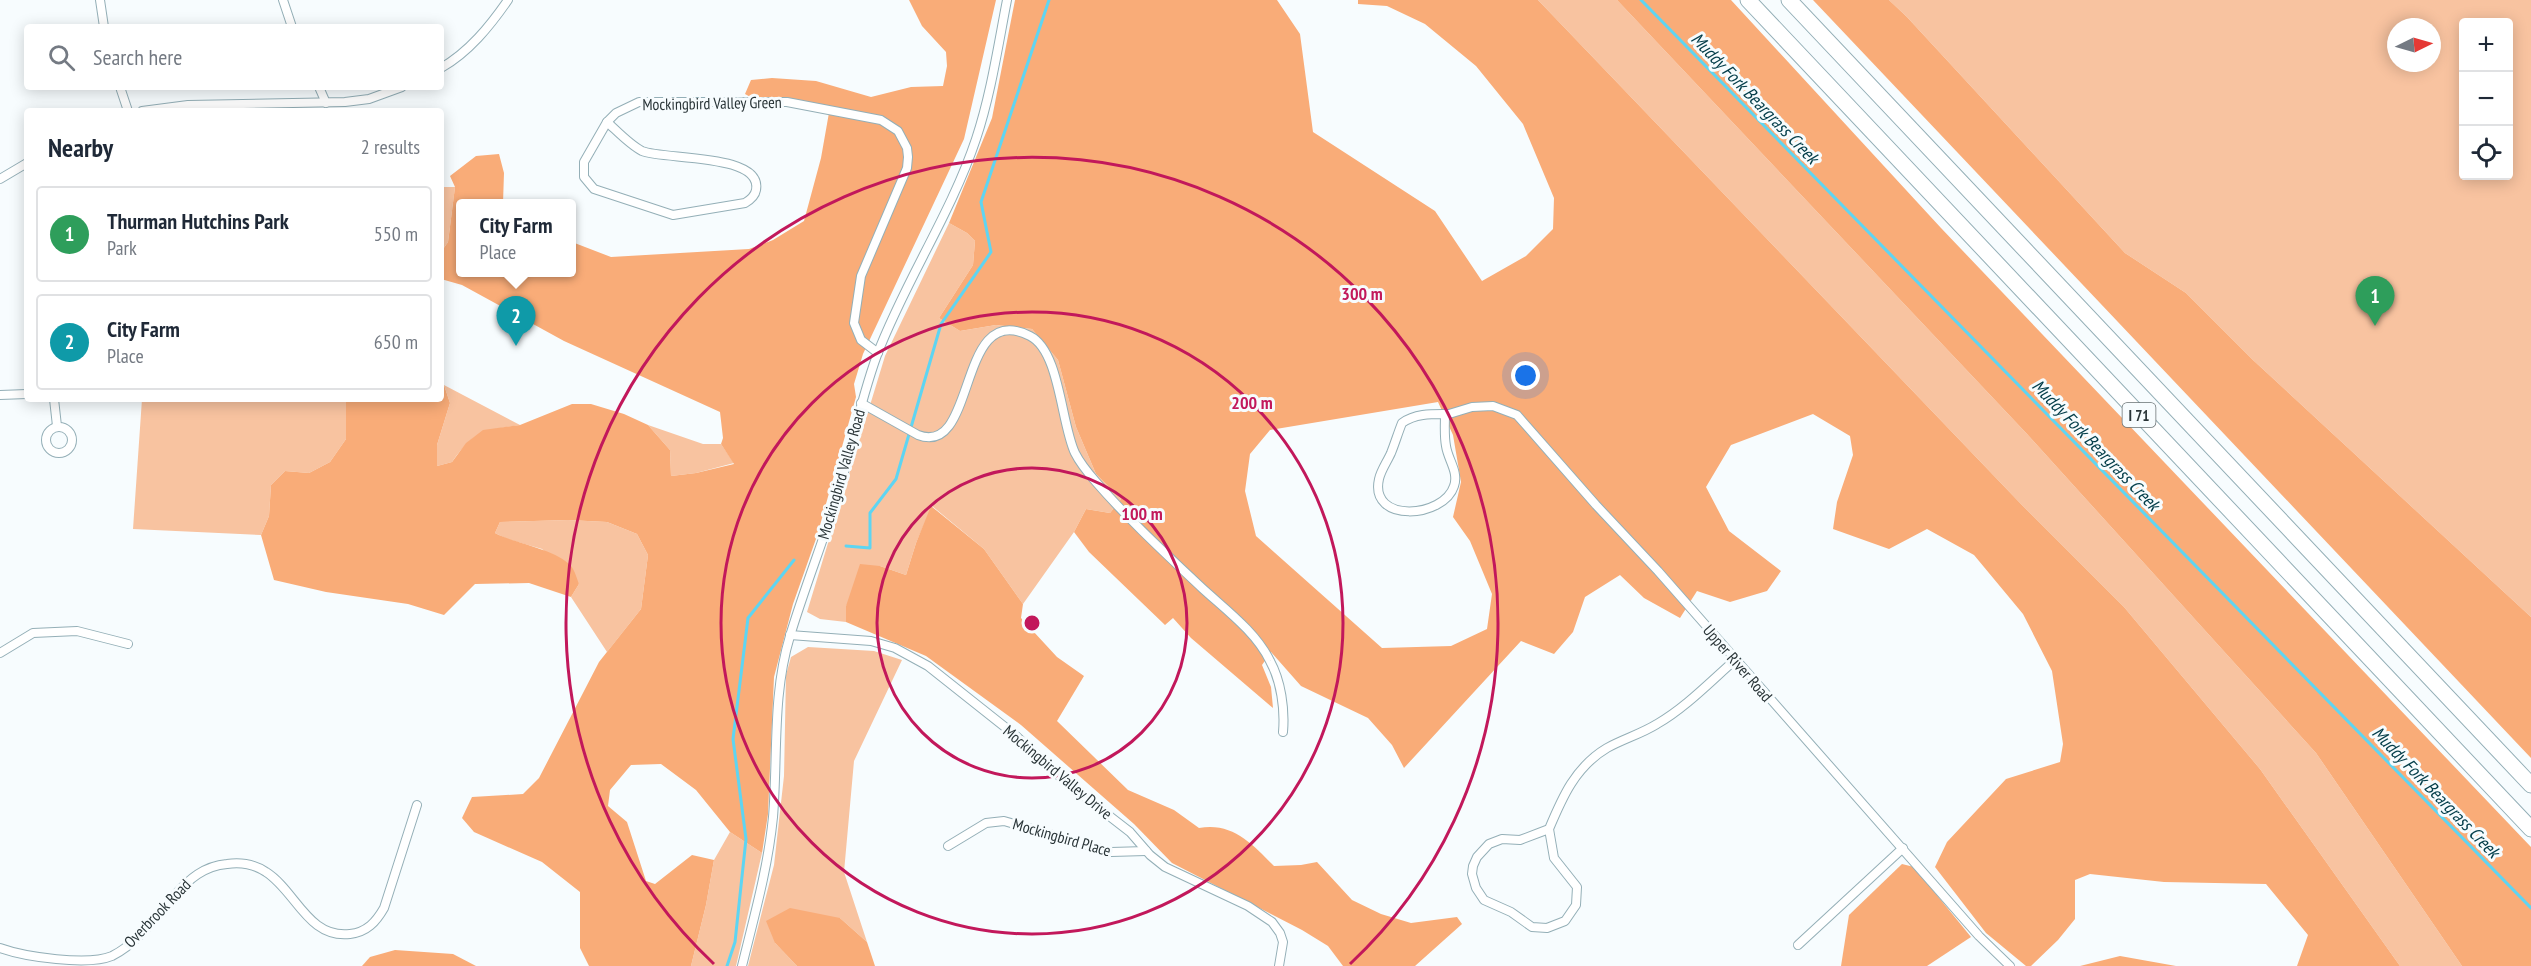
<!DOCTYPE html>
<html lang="en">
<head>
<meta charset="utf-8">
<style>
	:root { --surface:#fff; --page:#f2f2f3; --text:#1f2937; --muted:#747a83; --line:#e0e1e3; --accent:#86450e }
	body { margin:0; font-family:"PT Sans Narrow",sans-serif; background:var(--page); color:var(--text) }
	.controls { position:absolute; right:18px; top:18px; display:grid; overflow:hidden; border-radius:6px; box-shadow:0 3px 15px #0003 }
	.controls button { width:54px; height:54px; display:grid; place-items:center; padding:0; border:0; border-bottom:2px solid var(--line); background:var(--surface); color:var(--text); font:30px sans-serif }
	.compass { position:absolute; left:2387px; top:18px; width:54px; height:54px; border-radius:50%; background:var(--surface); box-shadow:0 3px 15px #0003; rotate:85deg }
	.you { position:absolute; left:1526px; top:376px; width:21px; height:21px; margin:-15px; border:4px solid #fff; border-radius:50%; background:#1a73e8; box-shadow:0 0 0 9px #1a73e833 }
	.badge { display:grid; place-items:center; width:39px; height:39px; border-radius:50%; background:var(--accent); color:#fff; font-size:20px; font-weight:700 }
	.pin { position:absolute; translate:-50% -50px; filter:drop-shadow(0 2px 3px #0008) }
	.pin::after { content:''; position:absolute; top:32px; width:21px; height:18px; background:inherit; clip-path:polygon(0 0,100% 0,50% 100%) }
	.popup { position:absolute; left:456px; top:199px; width:120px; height:78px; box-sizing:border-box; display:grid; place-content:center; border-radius:6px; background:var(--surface); filter:drop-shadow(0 2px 4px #0005); font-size:20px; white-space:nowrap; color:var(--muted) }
	.popup b { font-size:22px; color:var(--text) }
	.popup::after { content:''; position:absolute; left:50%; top:100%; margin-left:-12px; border:12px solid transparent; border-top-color:var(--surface) }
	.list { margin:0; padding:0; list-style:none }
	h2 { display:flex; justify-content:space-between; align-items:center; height:78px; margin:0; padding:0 24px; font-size:26px }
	h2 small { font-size:20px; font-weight:400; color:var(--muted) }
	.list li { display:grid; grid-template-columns:39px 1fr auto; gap:18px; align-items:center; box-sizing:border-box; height:96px; margin:0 12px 12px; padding:0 12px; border:2px solid var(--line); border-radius:6px }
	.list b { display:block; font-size:22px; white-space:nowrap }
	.list p { margin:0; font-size:20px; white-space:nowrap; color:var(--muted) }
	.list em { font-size:20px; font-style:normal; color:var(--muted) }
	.icon { flex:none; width:33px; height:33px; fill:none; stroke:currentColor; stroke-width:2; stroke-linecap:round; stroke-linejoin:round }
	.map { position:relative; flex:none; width:2531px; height:966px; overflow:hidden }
	.search { position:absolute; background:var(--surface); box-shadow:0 3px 15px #0003; left:24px; top:24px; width:420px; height:66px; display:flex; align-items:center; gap:15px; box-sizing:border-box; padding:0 21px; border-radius:6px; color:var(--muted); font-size:22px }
	.panel { position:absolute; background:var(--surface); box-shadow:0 3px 15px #0003; left:24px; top:108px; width:420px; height:294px; border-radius:6px }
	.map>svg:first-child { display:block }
	.green { fill:#f8c3a0; fill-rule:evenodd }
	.forest { fill:#f9ac78; fill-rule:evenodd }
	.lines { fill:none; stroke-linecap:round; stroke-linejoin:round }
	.stream { stroke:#5ed5f2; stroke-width:3 }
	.minor-casing { stroke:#94afb7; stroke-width:10 }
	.motorway-casing { stroke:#94afb7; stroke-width:17 }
	.minor { stroke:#fff; stroke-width:8 }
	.motorway { stroke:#fff; stroke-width:15 }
	.ring { fill:none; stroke:#c2185b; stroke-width:3 }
	.labels { text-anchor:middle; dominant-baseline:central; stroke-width:6; stroke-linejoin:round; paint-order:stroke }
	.shield { fill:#f7fcfe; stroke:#687173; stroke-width:1.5 }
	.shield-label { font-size:15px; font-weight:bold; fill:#2a3538 }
	.street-label { font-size:16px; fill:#2a3538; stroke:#f7fcfe }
	.water-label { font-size:18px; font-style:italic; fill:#033d49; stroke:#f7fcfe }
	.centre { fill:#c2185b; stroke:#f7fcfe; stroke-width:3 }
	.ring-label { font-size:18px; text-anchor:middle; font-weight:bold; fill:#c2185b; stroke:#f7fcfe; stroke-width:6; stroke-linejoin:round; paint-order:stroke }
</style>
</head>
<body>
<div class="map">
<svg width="2531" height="966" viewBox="0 0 2531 966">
	<rect width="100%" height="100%" fill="#f7fcfe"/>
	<g class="green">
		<path d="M1538,0H1617L2027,434L2316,753L2462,966H2400L2260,769L2124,607L2021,504Z"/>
		<path d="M1889,0H2531V617L2253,360L2186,293L2125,253L1907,17ZM2464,22H2508V176H2464ZM2396,27H2432V63H2396Z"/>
		<path d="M441,187H455L448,242L441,252Z"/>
		<path d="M949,223L967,233L975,241L973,265L939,318L960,331L996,325L1032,329L1058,360L1076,427L1096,474L1121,499L1110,513L1086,509L1074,532L1023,604L984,549L932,506L916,543L906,575L880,566L846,606V622L820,619L807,612L885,356Z"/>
		<path d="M444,385L520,425C482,431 475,430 452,462L437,466V445L450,403Z"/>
		<path d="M142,399H346V439L330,462L309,473L285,471L271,485L269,516L261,535L133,529Z"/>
		<path d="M648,425L703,444H721L734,463L696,473L671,476L670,450Z"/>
		<path d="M568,520L607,522L637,534L648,555L641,609L607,652L571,597L579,584L542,549L507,539L495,533L500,522Z"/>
		<path d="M808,647L874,651L902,660L854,761L844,872L867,942L840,918L775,943L797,966H748L774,865L784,776L786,675L791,657Z"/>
		<path d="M730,832L762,853L736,966H691L706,905L714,860Z"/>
	</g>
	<g class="forest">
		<path d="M909,0H996L964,139L863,354L854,384L856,397L817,536L793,604L774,677L768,814L762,853L730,832L696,790L661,764L631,765L610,790L608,806L627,822L646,881L655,884L692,855L714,860L706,905L691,966H589L580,948V892L542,862L474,832L462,818L472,797L523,794L539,778L599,662L641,609L648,555L637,534L607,522L568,520L500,522L495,533C516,544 556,549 571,566C575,571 577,579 579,584L571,597L529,583L475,584L444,615L408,604L326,592L274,580L261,535L269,516L271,485L285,471L309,473L330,462L346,439V399H441V383L444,385L450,403L437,445V466L452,462L466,443L483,430L520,425L572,404H591L624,414L648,425L670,450L671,476L696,473L734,464L721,444L723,438L720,412L564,341L462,285L441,279V252L448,242L455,187L450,176L476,156L499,154L504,173L503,203L460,204V272H572V242L611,257L749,249L773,240L804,221L821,158L830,107L816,103L754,99L745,94L751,80L772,78L816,81L871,97L911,87L943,86L947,66L946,52L922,26Z"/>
		<path d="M1015,0H1277L1300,34L1313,132L1435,211L1482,281L1526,256L1553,229L1554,198L1523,124L1476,66L1425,24L1387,6L1358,4V0H1538L2021,504L2124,607L2260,769L2400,966H2297L2308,935L2266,884L2164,882L2090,874L2075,880V919L2058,940L2031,966H2026L1986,933L1935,867L1947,842L2006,779L2060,762L2063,744L2052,671L2023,614L1974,555L1927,529L1889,549L1833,529L1837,502L1853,455L1850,436L1813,414L1731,445L1706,487L1729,531L1781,571L1767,591L1730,602L1697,591L1680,618L1644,598L1620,575L1585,597L1573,632L1554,654L1521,641L1404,768L1392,745L1368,718L1301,686L1271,652L1262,665L1271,687L1273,708L1191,638L1173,618L1165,625L1089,552L1074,532L1086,509L1110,513L1121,499L1096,474L1076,427L1058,360L1032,329L996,325L960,331L939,318L973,265L975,241L967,233L949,223L992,118ZM1438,402L1453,435L1461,482L1453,517L1470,541L1492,594L1487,629L1451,646L1382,648L1256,536L1245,491L1250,454L1270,430Z"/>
		<path d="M1617,0H1731L1941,228L2531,847V966H2462L2316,753L2027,434Z"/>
		<path d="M1813,0H1889L1907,17L2125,253L2186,293L2253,360L2531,617V758Z"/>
		<path d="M931,506L984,549L1023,604L1021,618L1057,657L1084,676L1057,721L1128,790L1174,810L1199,828C1233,822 1252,844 1274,866L1301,865L1317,862L1352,900L1381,914L1411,923L1457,917L1462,924L1415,966H1343L1328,946L1302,930L1172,863L1134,824L1021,725L926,656L846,622V606L860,564L880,566L906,575L916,543Z"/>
		<path d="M1902,864L1914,867L1971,937L1927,966H1841L1849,915Z"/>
		<path d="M790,908L840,918L867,942L875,966H797L775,943L766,921Z"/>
		<path d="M395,950L453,954L476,966H362L370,957Z"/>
		<path d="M2120,956L2176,966H2080Z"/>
	</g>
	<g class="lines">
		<g class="stream">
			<path d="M1641,0L2531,908"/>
			<path d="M846,546L870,548V513L896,479L941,324L991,252L981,202L1049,0"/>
			<path d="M727,966L735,942L746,839L733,739L748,618L794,560"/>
		</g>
		<defs>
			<g id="minor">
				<path d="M100,0L104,27"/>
				<path d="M283,0L292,27"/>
				<path d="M441,68C469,52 490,26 508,0"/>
				<path d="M120,87L128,111"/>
				<path d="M319,87L326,103"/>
				<path d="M142,111L188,105L345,102L369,99L402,87"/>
				<path d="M607,122L616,113L639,102H787L881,120L898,131L907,148L908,157L907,168L861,276L854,323L861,340L878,353"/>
				<path d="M607,122C617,131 630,145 642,151C663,160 763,153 756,190C755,196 750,200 745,203L673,215L594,189L584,177V162Z"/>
				<path d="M0,179L27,163"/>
				<path d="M0,395L27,394"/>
				<path d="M54,399L57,426"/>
				<path d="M861,403L918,435C978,458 956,298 1030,336C1060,351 1061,424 1075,453C1080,463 1089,474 1096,482C1129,520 1166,554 1202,588C1226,610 1256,632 1270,661C1281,681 1285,709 1283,732"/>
				<path d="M1445,414C1445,425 1444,435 1446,446C1448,460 1459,472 1454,486C1444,518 1369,524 1379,479C1381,470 1387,462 1391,453C1395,443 1398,433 1402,423C1416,413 1433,414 1449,414L1472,407L1493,406L1517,415L1596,505L1658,571L1979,936L2010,966"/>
				<circle cx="59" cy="440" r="13"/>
				<path d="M790,635L871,641L895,648L928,666L1015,735L1068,784L1130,832L1150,855L1165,867L1248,906L1272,922L1280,933L1283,942L1279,966"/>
				<path d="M0,653L33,633L77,631L128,644"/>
				<path d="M1549,829L1554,858L1577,887L1576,905L1565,921L1547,928L1532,927L1511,912L1484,900L1476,888L1472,874L1473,866L1477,857L1489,844L1502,839L1520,840L1549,829C1562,798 1575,767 1607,748C1623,739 1641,734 1657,724C1685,708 1710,682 1735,660"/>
				<path d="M948,846L986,823L1004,821L1111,852L1146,851"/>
				<path d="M1798,945L1903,848"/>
				<path d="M0,948C25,957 88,966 112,956C138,943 156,917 174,896C189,879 204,866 227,864C241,862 254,864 266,872C296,891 308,939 350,934C367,932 376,922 384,908L417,805"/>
				<path d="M742,966C754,917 768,868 773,817C778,756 772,695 790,636C805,586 825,537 840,487C852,443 861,399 877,355C905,281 951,214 976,139C991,94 998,46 1007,0"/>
			</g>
			<g id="motorway">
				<path d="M1748,0L2531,829"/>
				<path d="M1789,0L2531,785"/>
			</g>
		</defs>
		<use href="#minor" class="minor-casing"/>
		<use href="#motorway" class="motorway-casing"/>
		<use href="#minor" class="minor"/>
		<use href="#motorway" class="motorway"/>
	</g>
	<g class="ring">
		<circle cx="1032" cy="623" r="155"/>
		<circle cx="1032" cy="623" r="311"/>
		<path d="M714 964A466 466 0 1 1 1350 964"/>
	</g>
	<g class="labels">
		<rect class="shield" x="2122.5" y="403" width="33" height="24" rx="4.5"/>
		<g class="shield-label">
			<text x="2139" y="415">I 71</text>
		</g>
		<g class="street-label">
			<text transform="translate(712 103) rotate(-1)">Mockingbird Valley Green</text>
			<text transform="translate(841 474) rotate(-74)">Mockingbird Valley Road</text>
			<text transform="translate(1738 663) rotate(49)">Upper River Road</text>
			<text transform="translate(1058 772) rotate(40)">Mockingbird Valley Drive</text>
			<text transform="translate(1062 837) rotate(16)">Mockingbird Place</text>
			<text transform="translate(157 913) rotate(-46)">Overbrook Road</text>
		</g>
		<g class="water-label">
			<text transform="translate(1755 98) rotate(46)">Muddy Fork Beargrass Creek</text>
			<text transform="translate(2096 445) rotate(46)">Muddy Fork Beargrass Creek</text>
			<text transform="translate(2436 792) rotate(46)">Muddy Fork Beargrass Creek</text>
		</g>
	</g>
	<circle cx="1032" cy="623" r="9" class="centre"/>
	<g class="ring-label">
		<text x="1362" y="300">300 m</text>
		<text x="1252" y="409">200 m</text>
		<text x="1142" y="520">100 m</text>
	</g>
</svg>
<div class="controls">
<button>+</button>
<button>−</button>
<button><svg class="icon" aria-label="locate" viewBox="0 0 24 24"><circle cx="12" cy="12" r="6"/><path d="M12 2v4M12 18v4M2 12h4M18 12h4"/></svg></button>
</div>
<svg class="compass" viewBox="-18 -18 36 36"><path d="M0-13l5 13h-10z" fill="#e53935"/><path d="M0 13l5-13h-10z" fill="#747a83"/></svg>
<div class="you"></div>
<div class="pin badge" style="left:2375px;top:326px;background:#2e9e5b">1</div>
<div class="pin badge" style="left:516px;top:346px;background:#0f9aa8">2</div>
<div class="popup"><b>City Farm</b>Place</div>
<div class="search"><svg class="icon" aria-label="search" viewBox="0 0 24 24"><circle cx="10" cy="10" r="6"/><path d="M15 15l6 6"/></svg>Search here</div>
<section class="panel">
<h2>Nearby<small>2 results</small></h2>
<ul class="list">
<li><span class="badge" style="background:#2e9e5b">1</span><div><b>Thurman Hutchins Park</b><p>Park</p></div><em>550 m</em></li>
<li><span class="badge" style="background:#0f9aa8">2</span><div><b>City Farm</b><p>Place</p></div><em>650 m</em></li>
</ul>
</section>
</div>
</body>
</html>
